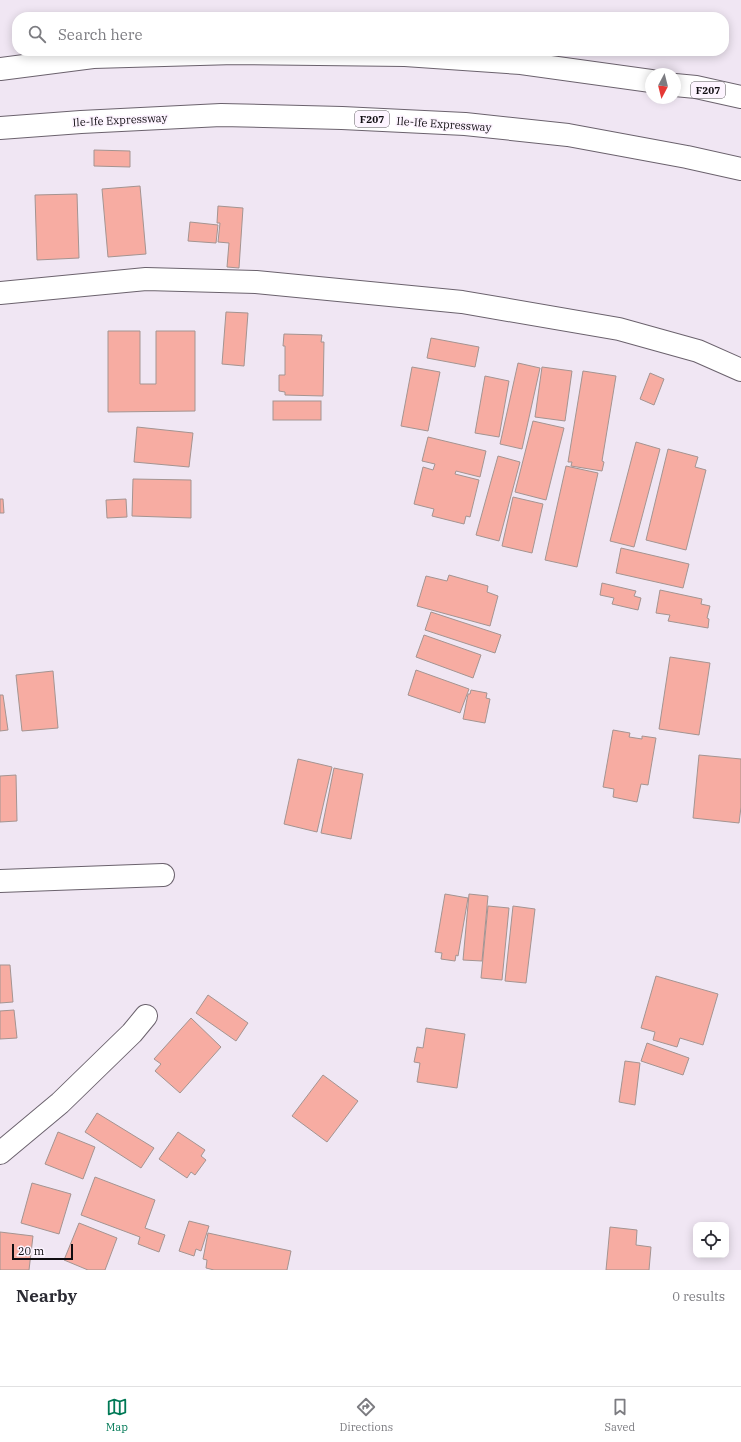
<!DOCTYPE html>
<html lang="en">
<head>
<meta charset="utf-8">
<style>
	:root { --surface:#fff; --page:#f2f2f3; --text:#2b2b33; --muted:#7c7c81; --line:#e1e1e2; --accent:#007956 }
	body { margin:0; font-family:"IBM Plex Serif",serif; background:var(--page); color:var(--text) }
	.controls { position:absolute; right:12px; bottom:12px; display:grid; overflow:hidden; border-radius:8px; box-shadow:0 2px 10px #0003 }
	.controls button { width:36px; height:36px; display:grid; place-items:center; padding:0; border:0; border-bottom:1px solid var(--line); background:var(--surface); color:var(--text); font:20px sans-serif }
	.compass { position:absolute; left:645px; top:68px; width:36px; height:36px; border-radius:50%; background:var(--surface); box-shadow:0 2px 10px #0003; rotate:187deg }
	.scale { position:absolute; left:12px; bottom:10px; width:61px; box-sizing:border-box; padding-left:4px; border:2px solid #100d11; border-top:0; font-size:11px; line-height:14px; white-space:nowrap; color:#100d11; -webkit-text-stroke:3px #fdf4ff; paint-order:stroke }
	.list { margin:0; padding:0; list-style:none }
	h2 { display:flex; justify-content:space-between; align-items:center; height:52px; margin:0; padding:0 16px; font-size:17px }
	h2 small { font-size:13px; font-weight:400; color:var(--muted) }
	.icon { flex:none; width:22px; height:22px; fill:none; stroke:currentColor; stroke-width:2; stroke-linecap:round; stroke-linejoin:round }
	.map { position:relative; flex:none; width:741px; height:1270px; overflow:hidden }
	.search { position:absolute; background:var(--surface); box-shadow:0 2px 10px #0003; left:12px; right:12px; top:12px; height:44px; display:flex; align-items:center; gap:10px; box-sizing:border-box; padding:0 14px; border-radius:16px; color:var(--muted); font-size:15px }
	.sheet { height:116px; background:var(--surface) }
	nav { display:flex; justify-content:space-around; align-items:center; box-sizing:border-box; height:56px; border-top:1px solid var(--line); background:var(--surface); font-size:11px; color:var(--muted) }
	nav a { display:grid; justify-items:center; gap:2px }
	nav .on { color:var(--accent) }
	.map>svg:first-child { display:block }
	.building { fill:#f7aca2; stroke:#a49491 }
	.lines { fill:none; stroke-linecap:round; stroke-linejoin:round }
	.minor-casing { stroke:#6b626d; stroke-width:24 }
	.major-casing { stroke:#6b626d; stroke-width:24 }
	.minor { stroke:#fff; stroke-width:22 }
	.major { stroke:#fff; stroke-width:22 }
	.labels { text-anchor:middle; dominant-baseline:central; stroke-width:3.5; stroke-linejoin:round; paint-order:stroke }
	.shield { fill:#fdf4ff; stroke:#575258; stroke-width:1 }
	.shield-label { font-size:10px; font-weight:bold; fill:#100d11 }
	.street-label { font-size:11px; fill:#100d11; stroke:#fdf4ff }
</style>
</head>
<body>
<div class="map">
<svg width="741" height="1270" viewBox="0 0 741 1270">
	<rect width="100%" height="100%" fill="#f0e6f3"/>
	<g class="building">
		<path d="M94,150L130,151V167L94,166Z"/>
		<path d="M140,186L146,254L108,257L102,189Z"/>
		<path d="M77,194L79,258L37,260L35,195Z"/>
		<path d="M218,206L243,208L239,268L227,267L229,243L218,242L220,223H217Z"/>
		<path d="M190,222L218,225L216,243L188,241Z"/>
		<path d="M226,312L248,313L244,366L222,364Z"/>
		<path d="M108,331H140V384H156V331H195V411L108,412Z"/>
		<path d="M284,334L322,335L321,342H324L323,396L285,395V392L279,391V375H285V346H283Z"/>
		<path d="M431,338L479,347L475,367L427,358Z"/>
		<path d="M518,363L540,368L522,449L500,444Z"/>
		<path d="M412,367L440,372L428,431L401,426Z"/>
		<path d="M542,367L572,371L565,421L535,417Z"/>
		<path d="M583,371L616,376L602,461L604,462L602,471L571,466L572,462H568Z"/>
		<path d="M650,373L664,379L654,405L640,399Z"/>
		<path d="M485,376L509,381L499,437L475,433Z"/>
		<rect x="273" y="401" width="48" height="19"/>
		<path d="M533,421L564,428L546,500L515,492Z"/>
		<path d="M137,427L193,433L189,467L134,462Z"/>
		<path d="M428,437L486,451L480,477L456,471L455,474L479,480L470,517L466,516L464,524L432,516L434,509L414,504L423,467L433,470L435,464L422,461Z"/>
		<path d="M636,442L660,449L634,547L610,541Z"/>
		<path d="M668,449L698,457L695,467L706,470L686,550L646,540Z"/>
		<path d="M498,456L520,462L499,541L476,535Z"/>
		<path d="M566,466L598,473L577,567L545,560Z"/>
		<path d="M133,479L191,480V518L132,516Z"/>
		<path d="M513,497L543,504L532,553L502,546Z"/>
		<path d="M0,499H3L4,513H0Z"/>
		<path d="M126,499L127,517L107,518L106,500Z"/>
		<path d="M621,548L689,564L683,588L616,573Z"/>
		<path d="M449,575L488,586L487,592L498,596L490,626L417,606L426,576L447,581Z"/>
		<path d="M602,583L636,591L634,596L641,598L638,610L612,604L614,598L600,595Z"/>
		<path d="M660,590L702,599L701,604L710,606L707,618L709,619L708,628L668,621L670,615L656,613Z"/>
		<path d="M431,612L501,635L495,653L425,630Z"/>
		<path d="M424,635L481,655L473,678L416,657Z"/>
		<path d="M670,657L710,663L699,735L659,729Z"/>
		<path d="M416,670L469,689L460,713L408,695Z"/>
		<path d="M53,671L58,728L22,731L16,675Z"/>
		<path d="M471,690L487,693L486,698L490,699L485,723L463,719L468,694H470Z"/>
		<path d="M0,695H3L8,730L0,731Z"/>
		<path d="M613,730L630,733L629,737L642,739V736L656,738L648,785L641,784L637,802L613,797L614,789L603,787Z"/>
		<path d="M699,755L741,759V807L739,823L693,818Z"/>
		<path d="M298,759L332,767L317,832L284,824Z"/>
		<path d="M334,768L363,774L351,839L321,833Z"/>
		<path d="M16,775L17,821L0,822V776Z"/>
		<path d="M445,894L468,898L458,956L456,955L455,961L441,959L442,953L435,952Z"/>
		<path d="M469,894L488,896L482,961L463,960Z"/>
		<path d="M488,906L509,908L502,980L481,978Z"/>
		<path d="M513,906L535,909L526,983L505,981Z"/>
		<path d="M0,965H10L13,1002L0,1003Z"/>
		<path d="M656,976L718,994L703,1045L680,1038L677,1047L653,1040L655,1032L641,1028Z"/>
		<path d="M208,995L248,1023L236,1041L196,1013Z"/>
		<path d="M14,1010L17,1038L0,1039V1011Z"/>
		<path d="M191,1018L221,1047L180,1093L155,1071L161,1064L154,1059Z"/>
		<path d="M426,1028L465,1034L457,1088L417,1082L420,1063L414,1062L417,1047L423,1048Z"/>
		<path d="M647,1043L689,1058L683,1075L641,1061Z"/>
		<path d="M625,1061L640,1063L635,1105L619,1102Z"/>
		<path d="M323,1075L358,1101L327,1142L292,1116Z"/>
		<path d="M97,1113L154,1148L141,1168L85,1132Z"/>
		<path d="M58,1132L95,1147L83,1179L45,1164Z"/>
		<path d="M178,1132L205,1150L201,1156L206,1160L195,1175L191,1172L187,1178L159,1159Z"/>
		<path d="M95,1177L155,1200L145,1228L165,1235L159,1252L138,1244L140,1237L81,1215Z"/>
		<path d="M32,1183L71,1194L59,1234L21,1223Z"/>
		<path d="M189,1221L209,1226L201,1251L196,1249L194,1256L179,1251Z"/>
		<path d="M79,1223L117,1238L105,1270H88L64,1260Z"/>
		<path d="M610,1227L637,1230L636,1245L651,1247L649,1270H606Z"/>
		<path d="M0,1232L33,1236L29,1270H0Z"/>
		<path d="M208,1233L291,1251L287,1270H214L206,1268L207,1260L203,1259Z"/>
	</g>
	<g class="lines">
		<defs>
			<g id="minor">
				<path d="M0,293L146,279L256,282L462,302L619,329L698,351L741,370"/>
				<path d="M0,881L163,875"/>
				<path d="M0,1153L60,1103L132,1033L146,1016"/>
			</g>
			<g id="major">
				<path d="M0,69L93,57L235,53L405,55L521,63L651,81"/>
				<path d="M675,85L696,87L741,97"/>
				<path d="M0,128L81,122L221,115L342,118L465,124L568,135L687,157L741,169"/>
			</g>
		</defs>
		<use href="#minor" class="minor-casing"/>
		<use href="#major" class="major-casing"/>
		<use href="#minor" class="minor"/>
		<use href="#major" class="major"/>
	</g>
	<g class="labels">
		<g class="shield">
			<rect x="691" y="82" width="34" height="16" rx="3"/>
			<rect x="355" y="111" width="34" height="16" rx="3"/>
		</g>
		<g class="shield-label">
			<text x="708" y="90">F207</text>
			<text x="372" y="119">F207</text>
		</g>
		<g class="street-label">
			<text transform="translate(120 120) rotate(-3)">Ile-Ife Expressway</text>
			<text transform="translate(444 124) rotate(4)">Ile-Ife Expressway</text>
		</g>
	</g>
</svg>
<div class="controls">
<button><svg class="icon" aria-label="locate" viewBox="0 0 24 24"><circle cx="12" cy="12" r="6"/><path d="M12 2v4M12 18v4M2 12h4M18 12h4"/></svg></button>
</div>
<svg class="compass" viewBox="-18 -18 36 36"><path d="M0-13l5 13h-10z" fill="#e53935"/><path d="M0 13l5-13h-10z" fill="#7c7c81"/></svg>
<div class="scale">20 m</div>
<div class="search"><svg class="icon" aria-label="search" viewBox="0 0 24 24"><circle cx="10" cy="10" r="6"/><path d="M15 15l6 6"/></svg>Search here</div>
</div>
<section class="sheet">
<h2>Nearby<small>0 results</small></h2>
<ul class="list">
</ul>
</section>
<nav>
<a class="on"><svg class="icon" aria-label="map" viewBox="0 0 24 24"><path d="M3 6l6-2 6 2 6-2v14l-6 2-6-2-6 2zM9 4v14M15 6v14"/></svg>Map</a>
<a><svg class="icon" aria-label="directions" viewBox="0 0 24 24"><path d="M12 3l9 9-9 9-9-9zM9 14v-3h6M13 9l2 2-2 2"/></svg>Directions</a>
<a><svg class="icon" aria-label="saved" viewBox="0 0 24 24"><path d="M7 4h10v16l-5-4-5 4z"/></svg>Saved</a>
</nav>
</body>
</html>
